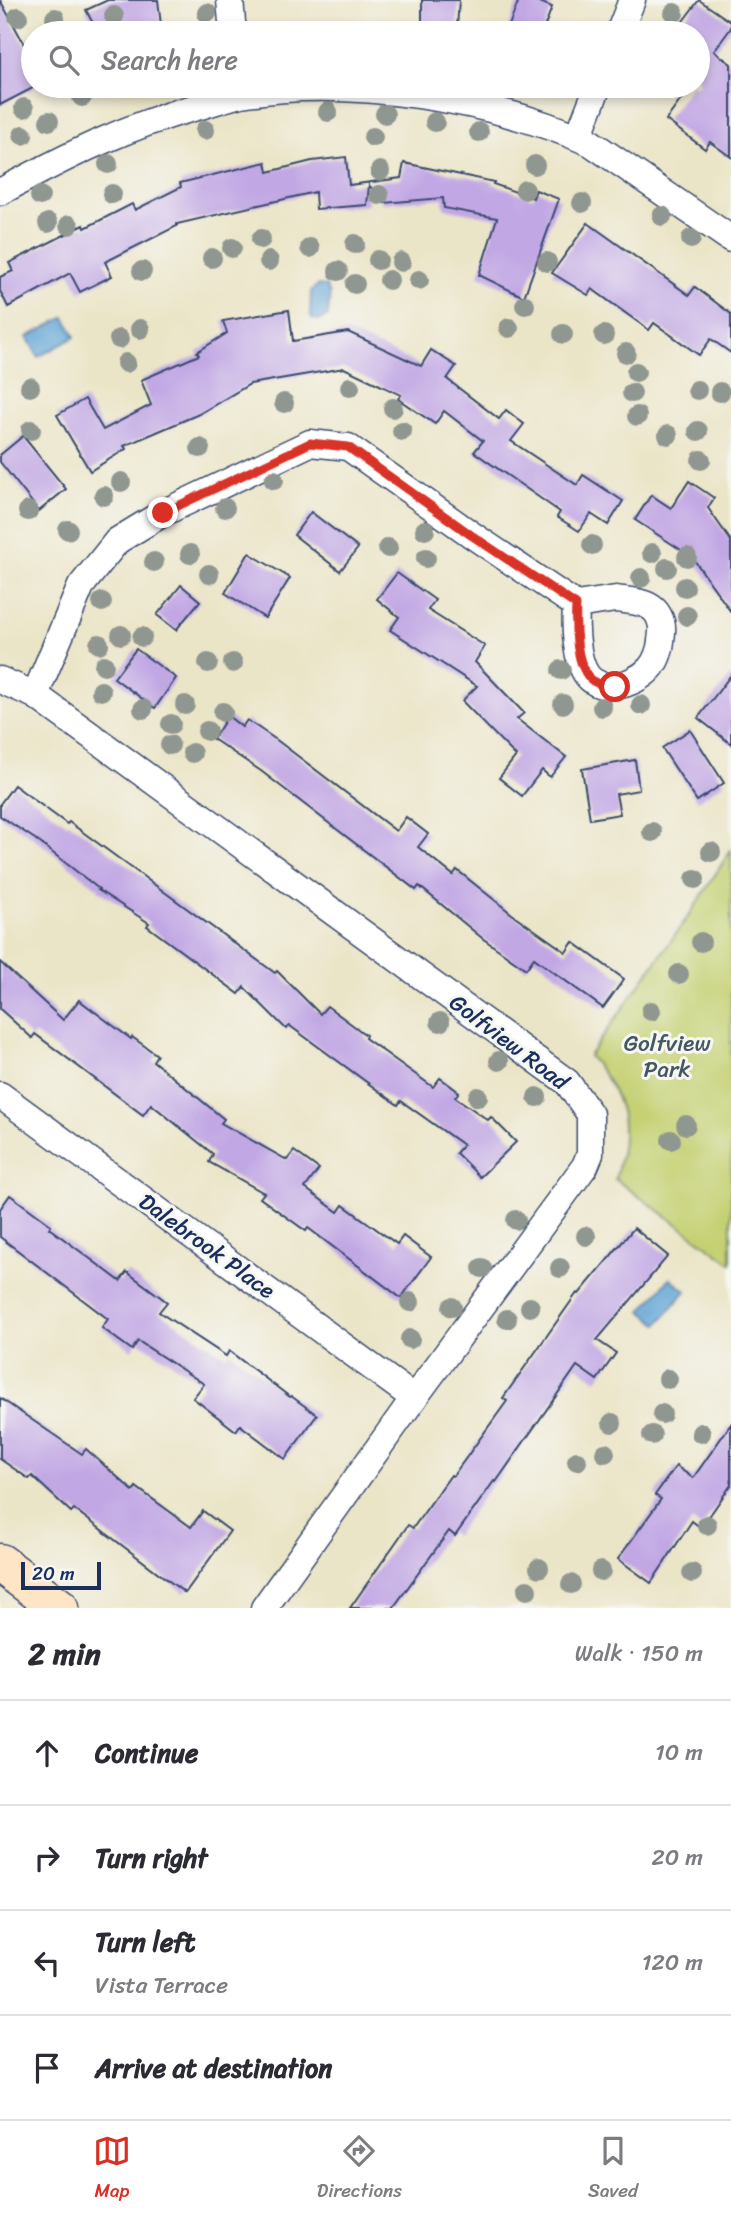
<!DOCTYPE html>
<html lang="en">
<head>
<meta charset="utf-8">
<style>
	:root { --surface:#fff; --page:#f2f2f3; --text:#2b2b33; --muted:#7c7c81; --line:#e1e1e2; --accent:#d93025 }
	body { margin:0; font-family:Sriracha,sans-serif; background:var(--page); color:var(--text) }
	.scale { position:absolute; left:21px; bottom:18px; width:80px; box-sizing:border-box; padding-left:7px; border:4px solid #1b2f5e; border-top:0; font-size:19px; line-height:24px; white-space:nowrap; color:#1b2f5e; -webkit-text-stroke:5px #f6f6f2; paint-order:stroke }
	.stop { position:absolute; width:21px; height:21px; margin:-16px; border:5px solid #d93025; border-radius:50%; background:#fff }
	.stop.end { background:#d93025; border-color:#fff; box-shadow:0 2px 7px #0008 }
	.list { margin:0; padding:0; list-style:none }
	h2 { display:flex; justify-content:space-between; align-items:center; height:91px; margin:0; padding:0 28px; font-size:30px }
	h2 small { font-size:23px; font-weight:400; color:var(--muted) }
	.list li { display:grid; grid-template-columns:46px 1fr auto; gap:21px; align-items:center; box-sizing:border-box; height:105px; padding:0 28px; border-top:2px solid var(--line) }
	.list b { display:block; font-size:26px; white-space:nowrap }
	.list p { margin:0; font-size:23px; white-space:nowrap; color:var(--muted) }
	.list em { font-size:23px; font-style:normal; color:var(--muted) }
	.icon { flex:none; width:38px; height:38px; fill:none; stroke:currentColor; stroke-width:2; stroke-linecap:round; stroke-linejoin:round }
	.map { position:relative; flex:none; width:731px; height:1608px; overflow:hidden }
	.search { position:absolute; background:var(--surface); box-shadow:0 4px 10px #0003; left:21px; right:21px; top:21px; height:77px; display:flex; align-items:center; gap:18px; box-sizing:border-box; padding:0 24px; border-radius:38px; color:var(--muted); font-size:26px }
	.sheet { height:511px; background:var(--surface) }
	nav { display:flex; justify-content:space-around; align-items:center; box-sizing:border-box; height:98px; border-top:2px solid var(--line); background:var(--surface); font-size:19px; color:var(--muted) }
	nav a { display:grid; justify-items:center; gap:4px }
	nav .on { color:var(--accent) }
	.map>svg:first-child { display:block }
	.green { fill:#c4d071; stroke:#708068; stroke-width:2 }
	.water { fill:#61a4d5; stroke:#3e6a9a; stroke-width:2 }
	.building { fill:#c1a7e4 }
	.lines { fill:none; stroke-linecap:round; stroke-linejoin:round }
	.minor-casing { stroke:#3a4a6e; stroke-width:29 }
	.secondary-casing { stroke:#3a4a6e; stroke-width:41 }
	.minor { stroke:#fff; stroke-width:26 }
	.secondary { stroke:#fee5c5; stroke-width:38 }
	.tree { fill:#909790 }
	.route { stroke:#d93025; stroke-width:9 }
	.labels { text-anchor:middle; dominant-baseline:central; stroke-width:6; stroke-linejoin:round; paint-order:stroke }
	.street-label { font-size:23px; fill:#1b2f5e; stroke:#f6f6f2 }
	.park-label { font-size:23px; fill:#455763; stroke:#f6f6f2 }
</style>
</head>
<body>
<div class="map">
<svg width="731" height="1608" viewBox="0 0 731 1608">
	<rect width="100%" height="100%" fill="#f6f6f2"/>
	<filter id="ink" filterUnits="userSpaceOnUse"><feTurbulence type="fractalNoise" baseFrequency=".0143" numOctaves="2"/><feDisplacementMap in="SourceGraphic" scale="14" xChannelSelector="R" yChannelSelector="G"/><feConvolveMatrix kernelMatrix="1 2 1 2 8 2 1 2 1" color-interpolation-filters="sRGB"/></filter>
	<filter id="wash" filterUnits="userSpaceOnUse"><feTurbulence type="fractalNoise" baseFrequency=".00686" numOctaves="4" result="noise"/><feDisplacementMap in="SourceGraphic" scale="28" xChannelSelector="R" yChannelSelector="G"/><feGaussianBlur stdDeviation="1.57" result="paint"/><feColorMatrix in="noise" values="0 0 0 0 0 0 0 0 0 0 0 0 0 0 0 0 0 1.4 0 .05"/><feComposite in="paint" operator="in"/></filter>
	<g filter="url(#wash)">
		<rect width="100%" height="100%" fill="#ebe5c8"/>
		<path class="green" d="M731,850V1263L615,1179C631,1127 625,1097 589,1056L692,911Z"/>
		<g class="water">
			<path d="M318,285L326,286L330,294L328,316L320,320L313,319L310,314L311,291Z"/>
			<path d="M65,317L75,337L38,357L27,337Z"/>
			<path d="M670,1278L686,1291L658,1324L642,1311Z"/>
		</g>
		<g id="blocks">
			<g class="building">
				<path d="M0,0L33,60V88L0,105Z"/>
				<path d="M108,0H158L162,33H98L86,10Z"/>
				<path d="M422,0H459L457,27L422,24Z"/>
				<path d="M519,0H535L552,7L542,33H506Z"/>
				<path d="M699,0L731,22V28L714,51L731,64V157L710,142L705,149L666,120L691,86H698V33H691L680,25Z"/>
				<path d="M346,157L349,185L401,178L404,163L494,182L493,184L533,198L536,190L559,199L524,297L479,275L497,218L444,208L443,198L383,203L369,185L367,205L316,209L315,192L177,224V226L105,262L112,276L80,292L70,273L8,307L0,291V277L13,271L9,263L84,225L85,228L132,204L135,210L181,187L180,183L266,162L268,172L312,161Z"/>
				<path d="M588,223L689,295L695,287L731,314V353L711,339L699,355L654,323L649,330L592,289L588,295L552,273Z"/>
				<path d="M289,310L293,341L348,332L421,366L431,350L456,366L447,379L499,419L506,410L524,424L511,441L577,485L583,475L623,501L608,525L591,514L579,531L557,517L560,512L474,452L483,441L444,411L435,424L398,399L401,395L344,368L250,384L199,414L124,446L126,449L90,471L57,415L85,399L103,430L151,405L141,380L199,355L197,352L227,333L223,321Z"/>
				<path d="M23,436L66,489L39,511L0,462V455Z"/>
				<path d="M689,481L714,498L708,508L731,541V612L692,557L635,520L651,495L671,508Z"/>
				<path d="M311,512L358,548L340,571L294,535Z"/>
				<path d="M249,553L290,578L265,618L225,593Z"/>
				<path d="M397,573L435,600L428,610L485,646L475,662L524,713L517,719L566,757L550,777L542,770L522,796L499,778L516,756L462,701L477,686L390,630L399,617L377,599Z"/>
				<path d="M181,585L200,601L176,630L157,615Z"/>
				<path d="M136,649L176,678L155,708L114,678Z"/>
				<path d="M731,675V744L698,718Z"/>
				<path d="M228,716L242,727L247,720L278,741L396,831L406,817L428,834L418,847L453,875L457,870L512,914L566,952L573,942L624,979L603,1008L534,958L526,969L482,938L419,886L416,890L261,771L213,739Z"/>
				<path d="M690,730L724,783L697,801L662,748Z"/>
				<path d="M635,760L639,790L616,794L620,814L590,819L582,769Z"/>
				<path d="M14,785L67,824L69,822L275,973L277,971L320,1014L327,1006L366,1035L365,1038L433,1087L440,1078L459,1092L455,1097L488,1120L491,1117L516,1142L480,1177L456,1153L463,1145L401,1101L398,1105L290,1026L286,1029L244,987L239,994L147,926L149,923L98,890L99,889L35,839L0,816V804Z"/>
				<path d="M0,962L63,1020L79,1000L131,1039L132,1037L157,1055L153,1061L224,1119L221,1123L287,1160L294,1151L319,1169L305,1188L338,1212L343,1205L397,1244L403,1236L431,1257L401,1298L308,1228L306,1231L260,1198L264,1193L209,1162L213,1154L151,1104L143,1115L35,1034L32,1038L0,1009Z"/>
				<path d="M10,1195L51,1225L49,1228L120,1281L127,1272L167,1302L159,1312L226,1356L229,1351L290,1397L291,1396L317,1415L285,1459L240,1425L236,1431L193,1398L204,1384L138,1341L132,1350L102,1328L108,1319L0,1237V1209Z"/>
				<path d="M634,1228L668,1256L597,1340L616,1353L597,1380L577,1366L496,1482L494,1481L455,1536L449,1531L393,1608H350L408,1525L413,1528L451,1475L453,1476L507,1401L503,1398L577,1293L579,1294Z"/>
				<path d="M0,1398L82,1454L86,1449L133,1491L136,1487L191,1527L203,1511L230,1531L185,1593L74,1509L71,1512L32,1476L29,1479L0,1459Z"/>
				<path d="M731,1424V1485L701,1528L692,1521L651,1583L618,1559L661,1499L655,1495L676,1466L693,1478Z"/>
			</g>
		</g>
	</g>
	<g filter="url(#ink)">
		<use href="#blocks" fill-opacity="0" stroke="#3a4a6e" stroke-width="2"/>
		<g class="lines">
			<defs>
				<g id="minor">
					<path d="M230,0L233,33"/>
					<path d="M619,33L632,0"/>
					<path d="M578,137L598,86"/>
					<path d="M0,192C67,156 126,126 200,106C214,102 227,97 241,94C350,76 491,99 591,143L731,239"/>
					<path d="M616,599C628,601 643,601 652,608C659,613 663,624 662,632C661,643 660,653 654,663C644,680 611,694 593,681C575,669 575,625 576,605Z"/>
					<path d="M0,680L35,695L567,1082L590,1114V1154L585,1166L414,1398L264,1608"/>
					<path d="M35,695L81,586L117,541L163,513L310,443L348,447L472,535L576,605"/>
					<path d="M0,1095L414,1398"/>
				</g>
				<path id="secondary" d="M0,1563L60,1608"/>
			</defs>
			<use href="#minor" class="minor-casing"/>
			<use href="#secondary" class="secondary-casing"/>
			<use href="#minor" class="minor"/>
			<use href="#secondary" class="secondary"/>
		</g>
		<g class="tree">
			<circle cx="207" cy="13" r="10"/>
			<circle cx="674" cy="13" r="10"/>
			<circle cx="114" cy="16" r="10"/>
			<circle cx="18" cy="17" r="10"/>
			<circle cx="55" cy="18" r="10"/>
			<circle cx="82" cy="97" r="10"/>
			<circle cx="24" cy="108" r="10"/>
			<circle cx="328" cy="112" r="10"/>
			<circle cx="385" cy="114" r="10"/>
			<circle cx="49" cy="121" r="10"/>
			<circle cx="435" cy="122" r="10"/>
			<circle cx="205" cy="130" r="10"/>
			<circle cx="479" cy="132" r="10"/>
			<circle cx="23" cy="135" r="10"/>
			<circle cx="373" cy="137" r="10"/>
			<circle cx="108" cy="164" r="10"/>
			<circle cx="535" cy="165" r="10"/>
			<circle cx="380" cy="171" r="10"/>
			<circle cx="525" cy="190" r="10"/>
			<circle cx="112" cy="194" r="10"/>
			<circle cx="379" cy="195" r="10"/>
			<circle cx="40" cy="196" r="10"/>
			<circle cx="582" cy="203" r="10"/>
			<circle cx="662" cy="216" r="10"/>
			<circle cx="48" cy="223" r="10"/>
			<circle cx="69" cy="225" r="10"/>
			<circle cx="261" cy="239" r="10"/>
			<circle cx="691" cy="239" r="10"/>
			<circle cx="355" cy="244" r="10"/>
			<circle cx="232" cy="248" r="10"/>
			<circle cx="310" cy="248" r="10"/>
			<circle cx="212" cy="258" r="10"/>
			<circle cx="378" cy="260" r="10"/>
			<circle cx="269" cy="261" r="10"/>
			<circle cx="401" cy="262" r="10"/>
			<circle cx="547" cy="262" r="10"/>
			<circle cx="142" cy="271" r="10"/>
			<circle cx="338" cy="271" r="10"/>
			<circle cx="389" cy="280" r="10"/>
			<circle cx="419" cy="280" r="10"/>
			<circle cx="355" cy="284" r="10"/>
			<circle cx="525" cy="305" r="10"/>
			<circle cx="509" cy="328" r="10"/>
			<circle cx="140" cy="329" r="10"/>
			<circle cx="563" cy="334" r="10"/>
			<circle cx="604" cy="335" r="10"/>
			<circle cx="119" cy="339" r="10"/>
			<circle cx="626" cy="353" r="10"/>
			<circle cx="126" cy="363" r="10"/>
			<circle cx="636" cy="372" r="10"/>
			<circle cx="30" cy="387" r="10"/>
			<circle cx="350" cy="387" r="10"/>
			<circle cx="697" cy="390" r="10"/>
			<circle cx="720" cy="392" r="10"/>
			<circle cx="632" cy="393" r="10"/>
			<circle cx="284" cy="403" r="10"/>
			<circle cx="393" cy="408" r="10"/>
			<circle cx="637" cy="416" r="10"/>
			<circle cx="31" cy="430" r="10"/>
			<circle cx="402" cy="431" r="10"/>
			<circle cx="698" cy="431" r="10"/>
			<circle cx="668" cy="435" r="10"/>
			<circle cx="200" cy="448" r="10"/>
			<circle cx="701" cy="460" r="10"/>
			<circle cx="274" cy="480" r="10"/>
			<circle cx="121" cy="482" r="10"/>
			<circle cx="104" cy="496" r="10"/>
			<circle cx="225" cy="508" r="10"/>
			<circle cx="28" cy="511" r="10"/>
			<circle cx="68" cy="530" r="10"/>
			<circle cx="425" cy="530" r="10"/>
			<circle cx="592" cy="545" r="10"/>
			<circle cx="388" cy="548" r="10"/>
			<circle cx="652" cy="553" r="10"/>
			<circle cx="190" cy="554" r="10"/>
			<circle cx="687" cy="557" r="10"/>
			<circle cx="426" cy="558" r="10"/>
			<circle cx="154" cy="562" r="10"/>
			<circle cx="667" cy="568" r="10"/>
			<circle cx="209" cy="574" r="10"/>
			<circle cx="641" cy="578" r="10"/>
			<circle cx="685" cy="587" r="10"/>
			<circle cx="102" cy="602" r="10"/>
			<circle cx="687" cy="616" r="10"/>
			<circle cx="121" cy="635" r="10"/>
			<circle cx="142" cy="637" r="10"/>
			<circle cx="99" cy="644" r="10"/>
			<circle cx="208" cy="663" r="10"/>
			<circle cx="233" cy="663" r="10"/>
			<circle cx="104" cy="665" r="10"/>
			<circle cx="561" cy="670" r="10"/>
			<circle cx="101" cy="691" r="10"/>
			<circle cx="563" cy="704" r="10"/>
			<circle cx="185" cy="705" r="10"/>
			<circle cx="641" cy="705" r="10"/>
			<circle cx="602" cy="707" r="10"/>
			<circle cx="143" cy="709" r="10"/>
			<circle cx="223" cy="712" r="10"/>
			<circle cx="171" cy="724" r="10"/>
			<circle cx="207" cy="731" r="10"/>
			<circle cx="170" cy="745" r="10"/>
			<circle cx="192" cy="753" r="10"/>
			<circle cx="652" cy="832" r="10"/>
			<circle cx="711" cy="852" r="10"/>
			<circle cx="695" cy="879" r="10"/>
			<circle cx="701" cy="942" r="10"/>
			<circle cx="679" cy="974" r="10"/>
			<circle cx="651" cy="1011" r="10"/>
			<circle cx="440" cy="1022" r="10"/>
			<circle cx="499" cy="1061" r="10"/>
			<circle cx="478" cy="1097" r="10"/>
			<circle cx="537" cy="1097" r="10"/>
			<circle cx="686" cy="1125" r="10"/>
			<circle cx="671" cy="1140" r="10"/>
			<circle cx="516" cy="1220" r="10"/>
			<circle cx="586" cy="1236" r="10"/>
			<circle cx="482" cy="1268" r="10"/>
			<circle cx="560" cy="1268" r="10"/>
			<circle cx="410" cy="1302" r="10"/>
			<circle cx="452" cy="1307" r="10"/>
			<circle cx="530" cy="1307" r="10"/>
			<circle cx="507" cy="1319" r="10"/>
			<circle cx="410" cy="1339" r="10"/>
			<circle cx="668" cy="1379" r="10"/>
			<circle cx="662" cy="1414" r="10"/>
			<circle cx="612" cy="1423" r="10"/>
			<circle cx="701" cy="1433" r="10"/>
			<circle cx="652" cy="1435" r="10"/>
			<circle cx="605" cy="1453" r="10"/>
			<circle cx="577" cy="1461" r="10"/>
			<circle cx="707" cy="1525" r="10"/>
			<circle cx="539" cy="1568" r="10"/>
			<circle cx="601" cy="1571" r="10"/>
			<circle cx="692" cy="1573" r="10"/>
			<circle cx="571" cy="1584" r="10"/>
			<circle cx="527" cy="1590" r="10"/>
		</g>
	</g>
	<g class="lines" filter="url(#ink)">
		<path class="route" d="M163,513L310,443L348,447L471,535L576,605C575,625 575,668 593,681C598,685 608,685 615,687"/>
	</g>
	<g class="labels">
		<g class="street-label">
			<text transform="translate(509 1042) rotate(37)">Golfview Road</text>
			<text transform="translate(207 1246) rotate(36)">Dalebrook Place</text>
		</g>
		<g class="park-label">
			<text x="667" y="1043">Golfview<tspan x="667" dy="26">Park</tspan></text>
		</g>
	</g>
</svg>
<div class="scale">20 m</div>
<div class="stop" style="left:615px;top:687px"></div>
<div class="stop end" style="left:163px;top:513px"></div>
<div class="search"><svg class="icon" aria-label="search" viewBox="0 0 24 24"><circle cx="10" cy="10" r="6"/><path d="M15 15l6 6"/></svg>Search here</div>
</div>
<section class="sheet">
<h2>2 min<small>Walk · 150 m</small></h2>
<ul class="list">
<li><svg class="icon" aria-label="ahead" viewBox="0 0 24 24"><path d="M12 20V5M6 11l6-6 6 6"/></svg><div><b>Continue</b></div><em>10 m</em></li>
<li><svg class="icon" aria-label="right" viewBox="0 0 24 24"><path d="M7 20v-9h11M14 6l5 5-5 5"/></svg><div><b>Turn right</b></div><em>20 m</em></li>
<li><svg class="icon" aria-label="left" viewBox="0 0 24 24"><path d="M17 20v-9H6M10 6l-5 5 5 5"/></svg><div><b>Turn left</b><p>Vista Terrace</p></div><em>120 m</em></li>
<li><svg class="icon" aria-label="arrive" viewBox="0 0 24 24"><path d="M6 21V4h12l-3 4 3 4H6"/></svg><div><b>Arrive at destination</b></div></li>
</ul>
</section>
<nav>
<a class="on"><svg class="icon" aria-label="map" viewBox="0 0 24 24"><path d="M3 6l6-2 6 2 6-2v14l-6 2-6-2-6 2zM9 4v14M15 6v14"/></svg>Map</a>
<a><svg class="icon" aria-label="directions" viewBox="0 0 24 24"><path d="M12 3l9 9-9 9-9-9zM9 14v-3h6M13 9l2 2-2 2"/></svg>Directions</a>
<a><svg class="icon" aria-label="saved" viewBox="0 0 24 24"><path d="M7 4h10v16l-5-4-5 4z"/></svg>Saved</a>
</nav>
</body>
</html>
